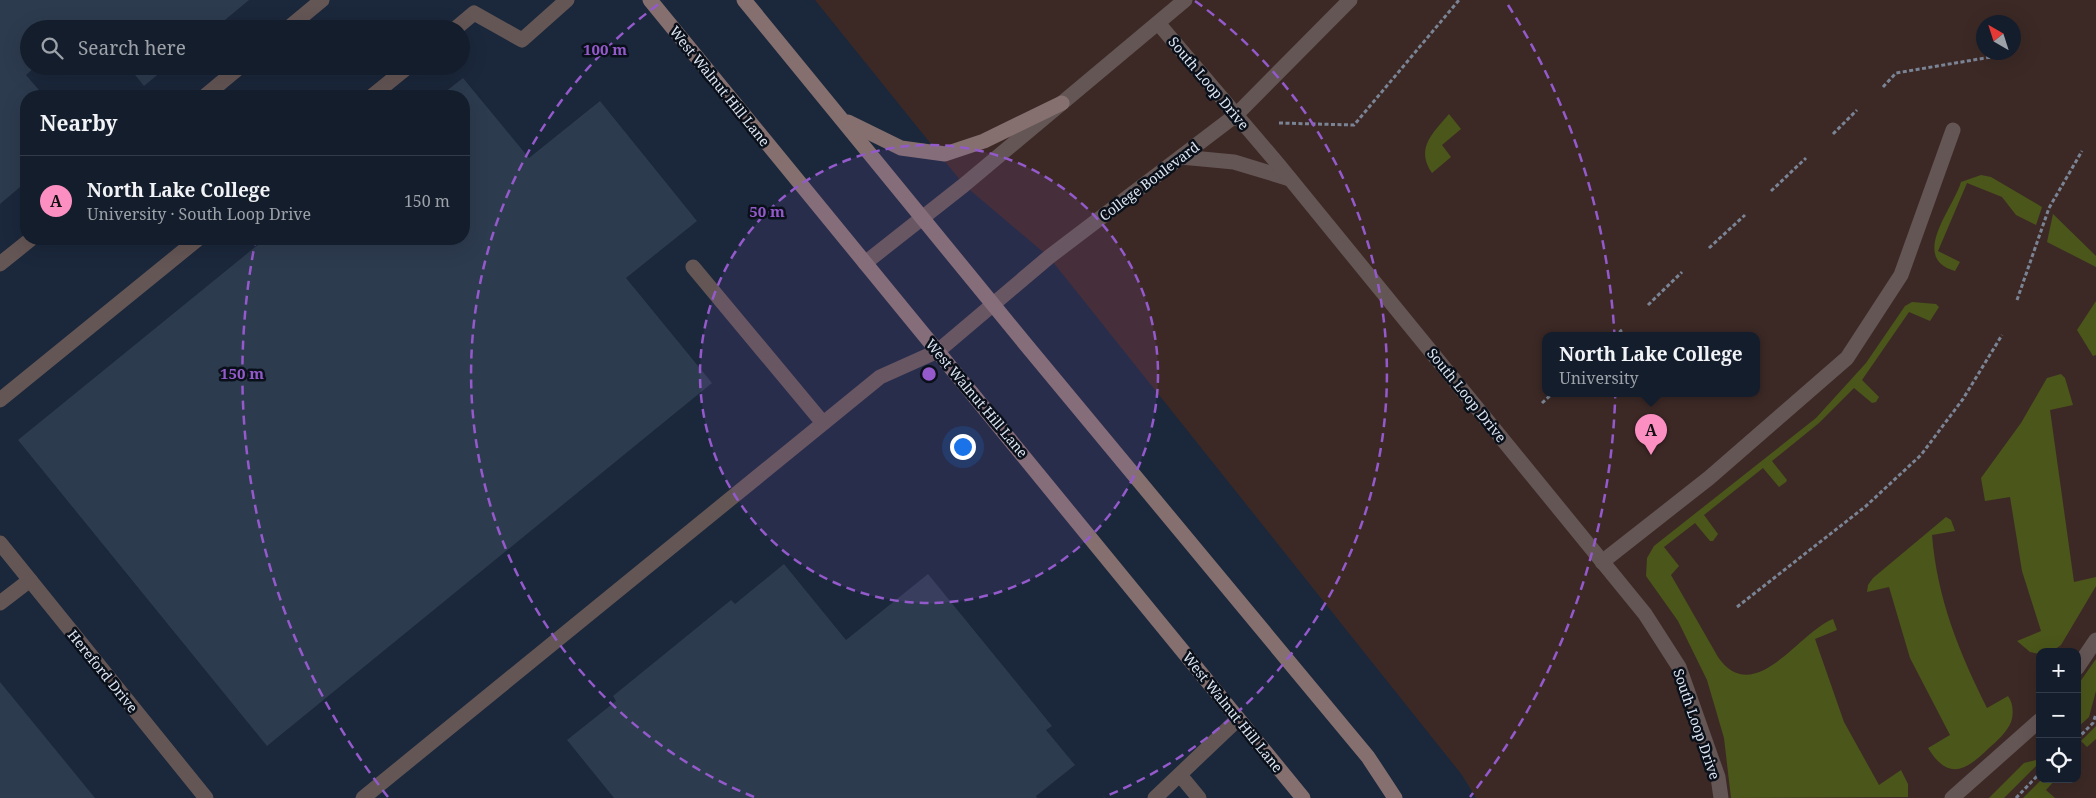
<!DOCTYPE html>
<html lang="en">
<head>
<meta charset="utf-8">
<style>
	:root { --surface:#141d2c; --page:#1d2634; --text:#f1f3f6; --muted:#9da2a9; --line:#333b48; --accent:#fc8fc2 }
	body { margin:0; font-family:"Noto Serif",serif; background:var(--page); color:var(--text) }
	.controls { position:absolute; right:15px; bottom:15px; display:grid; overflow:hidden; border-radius:10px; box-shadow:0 5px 20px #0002 }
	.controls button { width:45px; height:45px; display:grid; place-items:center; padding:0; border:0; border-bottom:1px solid var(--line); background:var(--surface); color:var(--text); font:25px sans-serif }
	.compass { position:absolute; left:1976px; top:15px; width:45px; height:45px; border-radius:50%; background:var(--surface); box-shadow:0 5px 20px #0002; rotate:321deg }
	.you { position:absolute; left:962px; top:446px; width:18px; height:18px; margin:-12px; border:4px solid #fff; border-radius:50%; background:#1a73e8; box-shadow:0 0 0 8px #1a73e833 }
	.badge { display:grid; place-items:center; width:32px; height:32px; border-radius:50%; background:var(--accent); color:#111; font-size:16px; font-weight:700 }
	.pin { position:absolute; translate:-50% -41px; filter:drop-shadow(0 1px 2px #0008) }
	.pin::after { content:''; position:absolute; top:26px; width:18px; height:15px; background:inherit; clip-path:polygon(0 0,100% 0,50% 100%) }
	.popup { position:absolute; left:1542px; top:332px; width:218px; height:65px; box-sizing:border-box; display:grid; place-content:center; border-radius:10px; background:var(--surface); filter:drop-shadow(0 1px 4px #0005); font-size:16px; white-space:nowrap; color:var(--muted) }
	.popup b { font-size:19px; color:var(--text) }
	.popup::after { content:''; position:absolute; left:50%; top:100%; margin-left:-10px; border:10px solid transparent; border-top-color:var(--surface) }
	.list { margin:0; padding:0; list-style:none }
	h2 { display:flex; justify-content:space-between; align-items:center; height:65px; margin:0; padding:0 20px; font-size:21px }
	h2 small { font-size:16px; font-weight:400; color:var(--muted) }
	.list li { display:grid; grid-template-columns:32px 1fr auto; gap:15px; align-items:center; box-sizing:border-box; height:90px; padding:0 20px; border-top:1px solid var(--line) }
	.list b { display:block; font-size:19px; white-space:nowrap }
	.list p { margin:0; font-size:16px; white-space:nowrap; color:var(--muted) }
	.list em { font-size:16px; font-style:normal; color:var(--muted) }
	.icon { flex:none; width:28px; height:28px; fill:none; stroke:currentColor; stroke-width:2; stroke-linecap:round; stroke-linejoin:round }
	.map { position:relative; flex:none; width:2096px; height:798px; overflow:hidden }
	.search { position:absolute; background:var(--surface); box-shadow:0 5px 20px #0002; left:20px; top:20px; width:450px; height:55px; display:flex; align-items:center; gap:12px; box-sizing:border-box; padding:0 18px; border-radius:28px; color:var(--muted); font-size:19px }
	.panel { position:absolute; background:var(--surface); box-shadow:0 5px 20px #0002; left:20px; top:90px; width:450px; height:155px; border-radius:20px }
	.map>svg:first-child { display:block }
	.education { fill:#3c2926; fill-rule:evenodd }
	.grass { fill:#4b561a }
	.building { fill:#2d3b4f }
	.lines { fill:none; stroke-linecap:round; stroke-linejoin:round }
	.path { stroke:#7a8495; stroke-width:3; stroke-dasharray:4 2.5; stroke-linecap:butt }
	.lane { stroke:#645655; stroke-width:15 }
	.street { stroke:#645655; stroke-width:15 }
	.secondary { stroke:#85706f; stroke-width:15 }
	.ring { fill:none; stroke:#945acc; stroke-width:2.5; stroke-dasharray:9 6 }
	.labels { text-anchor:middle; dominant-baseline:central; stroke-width:5; stroke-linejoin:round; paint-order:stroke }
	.street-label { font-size:14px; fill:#dde5f3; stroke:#0a1019 }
	.centre { fill:#945acc; stroke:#0a1019; stroke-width:2.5 }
	.ring-label { font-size:15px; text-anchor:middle; font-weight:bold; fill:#945acc; stroke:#0a1019; stroke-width:5; stroke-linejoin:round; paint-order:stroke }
</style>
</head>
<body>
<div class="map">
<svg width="2096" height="798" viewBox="0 0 2096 798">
	<rect width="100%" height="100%" fill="#1b273b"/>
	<path class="education" d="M815,0H2096V798H1476L1462,775L1049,257L964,185ZM1984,22H2014V52H1984ZM1546,336H1756V394H1546ZM2040,652H2077V779H2040Z"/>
	<g class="grass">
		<path d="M1449,114L1461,129L1442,145L1451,157L1432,173C1415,148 1433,133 1449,114Z"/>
		<path d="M1981,175L1991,177L2042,207L2036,225L2016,215L2002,197L1967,183L1938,251L1960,262L1955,271C1909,258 1953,209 1961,182Z"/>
		<path d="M2053,214L2096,256V267L2047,242Z"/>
		<path d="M2096,301V355L2093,356L2077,330Z"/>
		<path d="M1912,302L1936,304L1939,307L1930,321L1909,312L1862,380L1879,397L1876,402L1872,403L1854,388L1819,423L1772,461L1787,480L1786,482L1779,487L1763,468L1704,515L1718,534L1713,541H1710L1695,523L1664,547L1679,566L1671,575L1718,657C1754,709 1799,632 1833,619L1837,630L1815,639L1844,722L1879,785L1901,770L1908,784V797L1731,798L1724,738L1707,680L1678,621L1646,576L1647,558L1654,546L1816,418L1866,363L1905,306Z"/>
		<path d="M2061,374L2065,378L2073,405L2050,410L2074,582L2096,577V586L2061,645L2051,652H2040V654L2030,652L2017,641L2041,631L2022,571L2010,497L1985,501L1981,478L2021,423L2047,378Z"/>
		<path d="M1946,517L1951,520L1955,531L1932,535C1937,598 1959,652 1987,708L2008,696C2013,703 2014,713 2011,722C2007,732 1997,741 1989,748C1966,771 1948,781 1928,748L1950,735L1910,658L1889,587L1867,592L1868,585L1873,578Z"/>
		<path d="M2096,659V691L2089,717L2077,728V686Z"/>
		<path d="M2096,726V739L2087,747L2081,741Z"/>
		<path d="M2040,759V762L2004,798H1989L2024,763Z"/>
		<path d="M2042,779H2056L2046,790L2055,798H2023Z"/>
	</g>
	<g class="building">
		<path d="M0,0H249L214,29H97L91,21L82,29H29V66H36L26,75L44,96H26V182L0,204Z"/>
		<path d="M128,66H168L144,86Z"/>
		<path d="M463,78L529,158L600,101L697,221L626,278L712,383L267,746L18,440L265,239H464V96H440Z"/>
		<path d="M784,564L846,640L928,574L1052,726L1046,730L1075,765L1036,796L1037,798H614L567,740L616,701L613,696L731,600L735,604Z"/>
		<path d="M0,682L95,798H0Z"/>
	</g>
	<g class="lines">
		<g class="path">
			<path d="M1883,87L1896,73L2003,55"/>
			<path d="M1279,123L1354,125L1459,0"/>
			<path d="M1833,134L1857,110"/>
			<path d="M1771,191L1806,158"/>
			<path d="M1709,248L1745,215"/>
			<path d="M2017,300L2049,208L2082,151"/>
			<path d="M1648,305L1682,272"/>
			<path d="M1614,336L1622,330"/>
			<path d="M1542,403L1552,394"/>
			<path d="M1737,607L1866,506L1921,455L1963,399L2002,335"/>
			<path d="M2077,739L2093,723L2096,714"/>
			<path d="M2016,798L2040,773"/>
		</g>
		<g class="lane">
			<path d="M287,29L322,0"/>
			<path d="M455,29L474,13L522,40L567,0"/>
			<path d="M205,96L241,66"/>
			<path d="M372,96L409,66"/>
			<path d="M1181,157L1234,162L1290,179"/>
			<path d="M0,264L31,239"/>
			<path d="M693,267L823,423"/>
			<path d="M0,400L198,239"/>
			<path d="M1602,562L1709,478L1847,358L1901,275L1953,130"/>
			<path d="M0,603L30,580"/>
			<path d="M2077,668L2096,640"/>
			<path d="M1180,775L1199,798"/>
			<path d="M363,798L880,377L938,351"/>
			<path d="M1155,798L1238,719"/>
			<path d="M1952,798L2040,720"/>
		</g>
		<g class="street">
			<path d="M1158,23L1278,164L1645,614L1679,667L1718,777L1721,798"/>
			<path d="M865,263L964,185L1185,0"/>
			<path d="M938,351L1049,257L1236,115L1350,0"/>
			<path d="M0,543L206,798"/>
		</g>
		<g class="secondary">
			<path d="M650,0C867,266 1086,531 1303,798"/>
			<path d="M744,0L1027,346L1368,757L1395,798"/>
			<path d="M848,122L901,148L945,154L984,141L1062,103"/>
		</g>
	</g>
	<circle cx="929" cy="374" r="229" fill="#945acc" fill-opacity=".12"/>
	<g class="ring">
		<circle cx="929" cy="374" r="229"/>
		<path d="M754 797A458 458 0 0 1 663 1M1195 1A458 458 0 0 1 1104 797"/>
		<path d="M388 797A687 687 0 0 1 255 243M1508 5A687 687 0 0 1 1470 797"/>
	</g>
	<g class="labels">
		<g class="street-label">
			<text transform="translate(1209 83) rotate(50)">South Loop Drive</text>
			<text transform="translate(720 86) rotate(51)">West Walnut Hill Lane</text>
			<text transform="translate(1149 181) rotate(-37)">College Boulevard</text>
			<text transform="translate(1467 395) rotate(51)">South Loop Drive</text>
			<text transform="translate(977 398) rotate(50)">West Walnut Hill Lane</text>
			<text transform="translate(103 671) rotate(51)">Hereford Drive</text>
			<text transform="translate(1233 712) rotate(51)">West Walnut Hill Lane</text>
			<text transform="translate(1697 724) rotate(71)">South Loop Drive</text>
		</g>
	</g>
	<circle cx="929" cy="374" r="8" class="centre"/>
	<g class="ring-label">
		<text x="605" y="55">100 m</text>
		<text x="767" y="217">50 m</text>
		<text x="242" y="379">150 m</text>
	</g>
</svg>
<div class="controls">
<button>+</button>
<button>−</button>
<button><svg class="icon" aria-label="locate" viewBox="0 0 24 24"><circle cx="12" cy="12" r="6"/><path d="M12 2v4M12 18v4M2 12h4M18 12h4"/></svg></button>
</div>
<svg class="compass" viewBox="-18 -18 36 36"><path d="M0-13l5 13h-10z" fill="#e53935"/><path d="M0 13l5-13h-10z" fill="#9da2a9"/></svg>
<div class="you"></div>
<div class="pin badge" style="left:1651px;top:455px">A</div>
<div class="popup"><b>North Lake College</b>University</div>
<div class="search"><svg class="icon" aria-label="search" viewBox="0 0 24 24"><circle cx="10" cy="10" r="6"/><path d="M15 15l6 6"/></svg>Search here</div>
<section class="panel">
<h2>Nearby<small></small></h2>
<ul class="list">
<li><span class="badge">A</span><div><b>North Lake College</b><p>University · South Loop Drive</p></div><em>150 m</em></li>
</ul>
</section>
</div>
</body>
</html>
